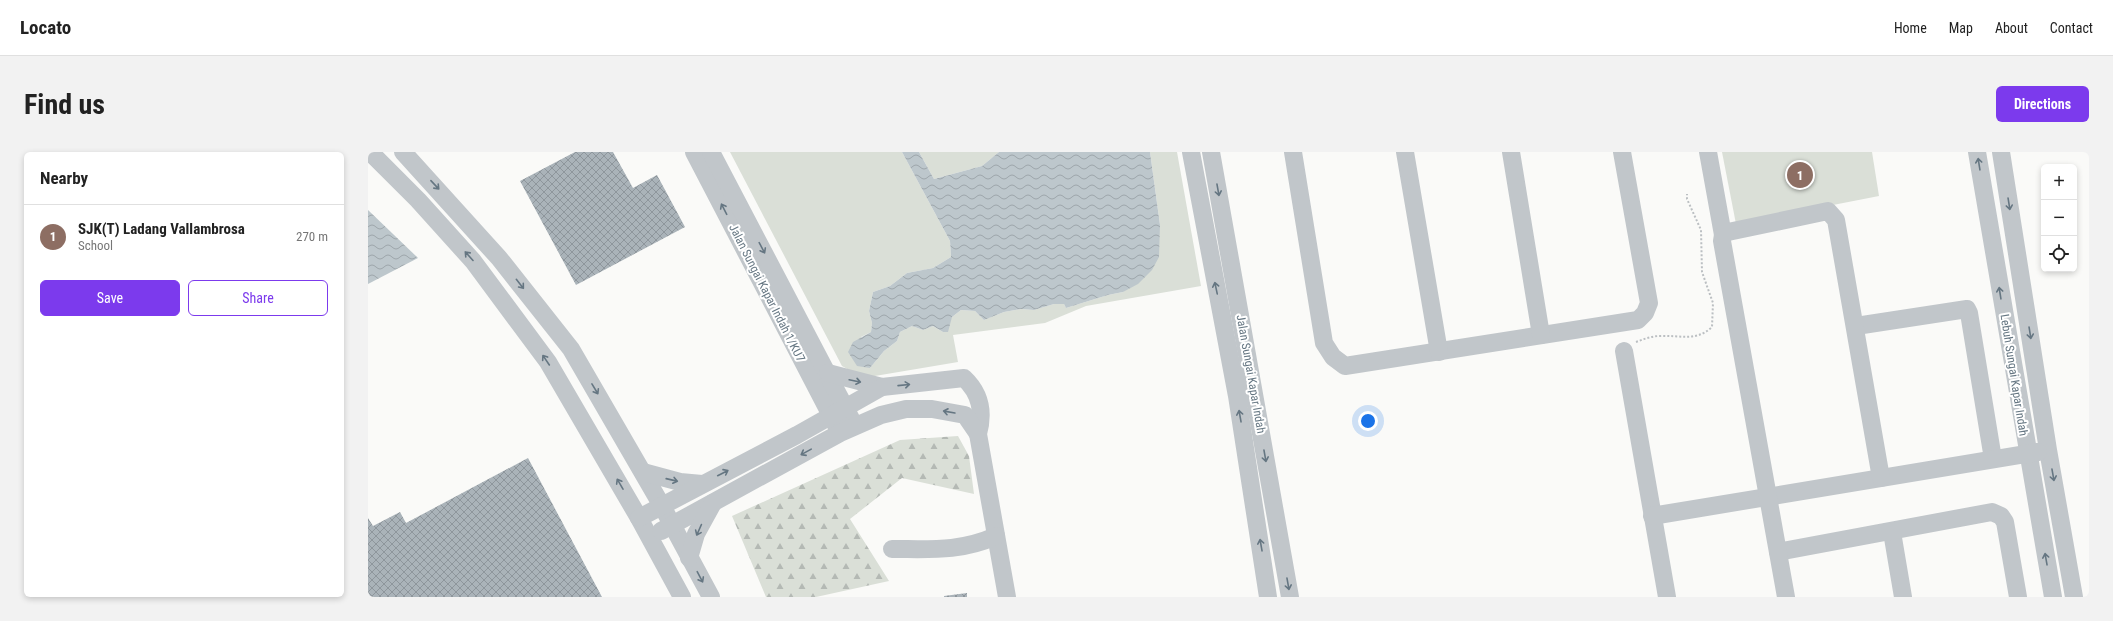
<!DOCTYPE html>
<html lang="en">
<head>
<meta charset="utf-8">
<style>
	:root { --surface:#fff; --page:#f2f2f2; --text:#222; --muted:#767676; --line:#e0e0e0; --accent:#7c3aed }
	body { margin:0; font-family:"Roboto Condensed",sans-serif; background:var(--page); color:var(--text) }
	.controls { position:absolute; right:12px; top:12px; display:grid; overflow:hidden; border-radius:6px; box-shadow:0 2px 6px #0003 }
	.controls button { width:36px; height:36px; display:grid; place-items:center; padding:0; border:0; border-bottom:1px solid var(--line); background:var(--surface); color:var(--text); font:20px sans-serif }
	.you { position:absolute; left:1000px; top:269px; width:14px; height:14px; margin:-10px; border:3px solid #fff; border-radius:50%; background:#1a73e8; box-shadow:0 0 0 6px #1a73e833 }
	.badge { display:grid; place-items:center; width:26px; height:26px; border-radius:50%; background:var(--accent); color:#fff; font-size:13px; font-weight:700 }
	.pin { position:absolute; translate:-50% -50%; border:2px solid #fff; box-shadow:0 1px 4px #0006 }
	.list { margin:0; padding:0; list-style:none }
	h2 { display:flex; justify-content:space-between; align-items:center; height:52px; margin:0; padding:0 16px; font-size:17px }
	h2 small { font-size:13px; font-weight:400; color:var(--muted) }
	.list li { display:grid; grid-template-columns:26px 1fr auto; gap:12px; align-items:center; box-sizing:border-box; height:64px; padding:0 16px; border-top:1px solid var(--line) }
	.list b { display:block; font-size:15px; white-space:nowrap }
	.list p { margin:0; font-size:13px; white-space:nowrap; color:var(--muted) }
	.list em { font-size:13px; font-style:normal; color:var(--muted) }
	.actions { display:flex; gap:8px; padding:12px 16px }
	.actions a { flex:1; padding:9px 0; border:1px solid var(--accent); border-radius:6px; text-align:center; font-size:14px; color:var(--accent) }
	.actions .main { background:var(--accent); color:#fff }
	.icon { flex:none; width:22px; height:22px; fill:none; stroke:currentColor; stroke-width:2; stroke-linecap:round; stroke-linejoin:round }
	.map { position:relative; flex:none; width:1721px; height:445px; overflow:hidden; border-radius:6px }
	header { display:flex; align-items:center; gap:24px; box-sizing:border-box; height:56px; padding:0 20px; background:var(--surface); border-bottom:1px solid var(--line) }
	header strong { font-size:19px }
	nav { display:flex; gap:22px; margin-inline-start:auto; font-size:14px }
	.intro { display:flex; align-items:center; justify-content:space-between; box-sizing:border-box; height:96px; padding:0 24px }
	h1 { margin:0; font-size:28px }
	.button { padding:10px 18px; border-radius:6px; background:var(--accent); color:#fff; font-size:14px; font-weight:700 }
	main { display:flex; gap:24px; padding:0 24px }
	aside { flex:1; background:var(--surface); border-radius:6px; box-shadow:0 2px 6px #0003 }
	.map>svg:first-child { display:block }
	.green { fill:#dadfd7 }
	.forest { fill:url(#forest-firs) }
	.water { fill:url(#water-waves) }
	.building { fill:url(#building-cross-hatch) }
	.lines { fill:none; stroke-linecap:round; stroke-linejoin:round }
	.path { stroke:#bbbfc2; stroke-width:2; stroke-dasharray:2 2; stroke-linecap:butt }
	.minor { stroke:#c1c6ca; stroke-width:18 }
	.oneway { stroke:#657682 }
	.labels { text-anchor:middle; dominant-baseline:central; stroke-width:4; stroke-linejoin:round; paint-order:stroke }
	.street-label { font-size:12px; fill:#657682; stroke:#fff }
</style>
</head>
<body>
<header>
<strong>Locato</strong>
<nav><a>Home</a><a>Map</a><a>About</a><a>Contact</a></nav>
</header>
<div class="intro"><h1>Find us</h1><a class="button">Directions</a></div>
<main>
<aside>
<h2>Nearby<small></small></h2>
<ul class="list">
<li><span class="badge" style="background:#8d6e63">1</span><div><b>SJK(T) Ladang Vallambrosa</b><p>School</p></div><em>270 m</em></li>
</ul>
<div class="actions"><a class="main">Save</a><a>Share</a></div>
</aside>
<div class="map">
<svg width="1721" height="445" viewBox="0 0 1721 445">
	<defs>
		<pattern id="forest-firs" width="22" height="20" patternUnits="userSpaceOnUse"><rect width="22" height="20" fill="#dadfd7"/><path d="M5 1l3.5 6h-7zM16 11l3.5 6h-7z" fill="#b4b9b4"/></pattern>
		<pattern id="water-waves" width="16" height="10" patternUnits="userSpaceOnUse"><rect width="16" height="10" fill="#bdc7cc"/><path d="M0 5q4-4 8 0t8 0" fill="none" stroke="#9da6ab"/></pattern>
		<pattern id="building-cross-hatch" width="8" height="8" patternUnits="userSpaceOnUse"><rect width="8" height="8" fill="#aab3b9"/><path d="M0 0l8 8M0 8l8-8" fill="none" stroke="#8e969c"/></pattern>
	</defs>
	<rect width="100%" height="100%" fill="#fafaf8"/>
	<g class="green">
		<path d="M362,0H534L582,89L583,105L565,116L539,121L522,134L505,140L501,159L504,171L503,180L493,185L502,216L516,199L529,189L532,180L544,174L555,178L565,174L575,180L584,165L593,158L607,159L616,168L636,160L653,157L666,158L686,152H696L698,156L740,143L755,140L792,73L782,0H809L833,134L718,154L677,171L585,183L590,210L495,226L474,214Z"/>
		<path d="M551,0H631L614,14L566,27Z"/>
		<path d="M1354,0H1504L1511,44L1368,72Z"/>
	</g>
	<path class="forest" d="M590,284L601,304L606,342L534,326L482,367L521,429L448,445H398L364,364L532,288Z"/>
	<g class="water">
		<path d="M534,0H551L566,27L614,14L631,0H782L792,73L791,105L784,118L770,132L755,140L740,143L698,156L696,152H686L666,158L653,157L636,160L616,168L607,159L593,158L584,165L580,180H575L565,174L555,178L544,174L532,180L529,189L516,199L502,216L489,214L480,200L485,190L503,180L504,171L501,159L505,140L522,134L539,121L565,116L583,105L582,89Z"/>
		<path d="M0,58L50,106L0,132Z"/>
	</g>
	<g class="building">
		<path d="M207,0H245L265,36L289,23L317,75L208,133L152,29Z"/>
		<path d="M160,306L234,445H0V366L5,374L32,360L38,371Z"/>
		<path d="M599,441V445H576V444Z"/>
	</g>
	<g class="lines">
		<path class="path" d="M1268,190C1276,187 1284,184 1292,184C1312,183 1328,190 1344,175L1345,151L1334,120L1333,78L1319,47V42"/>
		<g class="minor">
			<path d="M2,0L50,48L105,109L180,210L271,366L314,445"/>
			<path d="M35,0L131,106L203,197L294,354L343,445"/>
			<path d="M326,0L468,273"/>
			<path d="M343,0L483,267"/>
			<path d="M823,0L869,244L900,445"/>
			<path d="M843,0L922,445"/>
			<path d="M925,0L956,191L965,205L977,214L1270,168L1277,161L1281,151L1254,0"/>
			<path d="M1037,0L1071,200"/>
			<path d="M1143,0L1173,183"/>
			<path d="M1340,0L1355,83"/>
			<path d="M1609,0L1685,445"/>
			<path d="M1633,0L1680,298L1706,445"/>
			<path d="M1488,174L1599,157L1601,161L1625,307"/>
			<path d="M1256,199L1299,445"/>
			<path d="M460,221L514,235"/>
			<path d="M275,320L312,330L334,332"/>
			<path d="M1284,364L1670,300"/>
			<path d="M271,366L429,283L514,235L596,226C613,242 616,260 610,282L639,445"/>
			<path d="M293,379L472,281L513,263L538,257H564L597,263L610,282"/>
			<path d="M1524,380L1535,445"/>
			<path d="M524,397C562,397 592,400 628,384"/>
			<path d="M1410,400L1624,360L1633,364L1637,370L1650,445"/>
			<path d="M321,406L328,382L345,351"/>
			<path d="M1418,445L1354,89L1355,83L1360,80L1460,59L1468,68L1513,326"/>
		</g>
	</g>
	<defs><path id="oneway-shaft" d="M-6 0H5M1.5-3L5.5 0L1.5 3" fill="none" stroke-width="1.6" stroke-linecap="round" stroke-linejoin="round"/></defs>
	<g class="oneway">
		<use href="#oneway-shaft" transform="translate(1611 12) rotate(-99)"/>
		<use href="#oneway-shaft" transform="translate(67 33) rotate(47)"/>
		<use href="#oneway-shaft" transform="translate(850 38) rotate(80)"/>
		<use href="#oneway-shaft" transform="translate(1641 52) rotate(81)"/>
		<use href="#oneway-shaft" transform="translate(356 57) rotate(-117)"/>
		<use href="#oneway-shaft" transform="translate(394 96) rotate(62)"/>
		<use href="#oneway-shaft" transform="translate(101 104) rotate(-132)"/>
		<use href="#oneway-shaft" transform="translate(152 132) rotate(52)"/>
		<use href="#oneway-shaft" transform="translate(848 136) rotate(-102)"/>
		<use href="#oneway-shaft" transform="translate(1632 141) rotate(-99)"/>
		<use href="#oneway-shaft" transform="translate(1662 181) rotate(81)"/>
		<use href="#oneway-shaft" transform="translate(178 208) rotate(-124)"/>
		<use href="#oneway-shaft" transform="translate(487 229) rotate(12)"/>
		<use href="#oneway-shaft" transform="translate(536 233) rotate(-6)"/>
		<use href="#oneway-shaft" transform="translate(227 237) rotate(59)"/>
		<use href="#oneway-shaft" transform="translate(581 260) rotate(-170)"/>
		<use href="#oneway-shaft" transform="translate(872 264) rotate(-100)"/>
		<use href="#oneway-shaft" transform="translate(438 300) rotate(151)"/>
		<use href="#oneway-shaft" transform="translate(897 304) rotate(80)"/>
		<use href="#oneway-shaft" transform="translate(355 321) rotate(-27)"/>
		<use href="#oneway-shaft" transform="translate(1685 323) rotate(80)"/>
		<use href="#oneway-shaft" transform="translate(304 328) rotate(13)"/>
		<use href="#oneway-shaft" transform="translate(252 332) rotate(-120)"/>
		<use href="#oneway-shaft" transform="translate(331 378) rotate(114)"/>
		<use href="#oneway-shaft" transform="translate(893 393) rotate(-100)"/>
		<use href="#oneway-shaft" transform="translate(1678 407) rotate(-100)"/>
		<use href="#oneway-shaft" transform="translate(332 425) rotate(62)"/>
		<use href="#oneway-shaft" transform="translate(920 432) rotate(80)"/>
	</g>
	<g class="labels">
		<g class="street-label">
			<text transform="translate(399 141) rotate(63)">Jalan Sungai Kapar Indah 1/KU7</text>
			<text transform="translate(883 222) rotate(80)">Jalan Sungai Kapar Indah</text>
			<text transform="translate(1646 223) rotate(81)">Lebuh Sungai Kapar Indah</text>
		</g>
	</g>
</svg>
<div class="controls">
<button>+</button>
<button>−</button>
<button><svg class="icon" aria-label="locate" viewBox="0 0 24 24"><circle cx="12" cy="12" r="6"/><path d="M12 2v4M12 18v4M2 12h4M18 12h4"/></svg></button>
</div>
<div class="you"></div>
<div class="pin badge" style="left:1432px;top:23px;background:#8d6e63">1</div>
</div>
</main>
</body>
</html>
